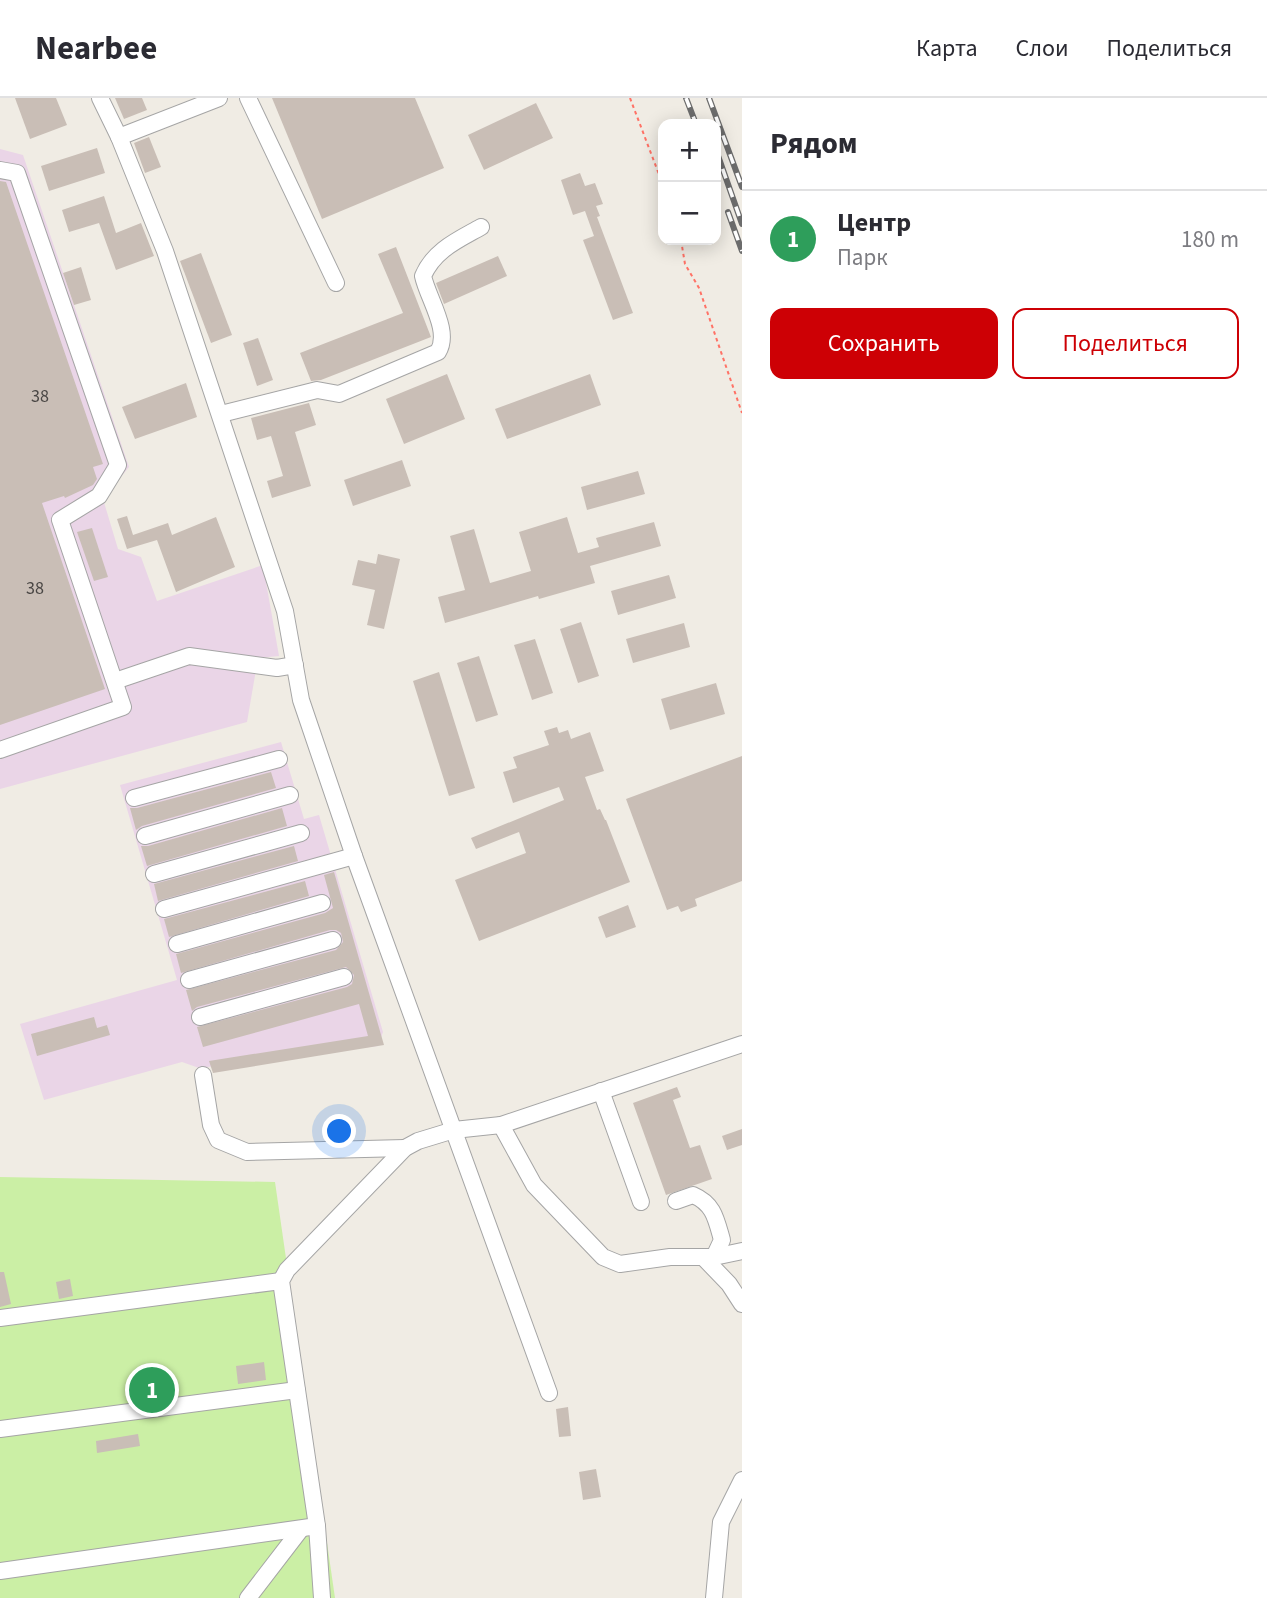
<!DOCTYPE html>
<html lang="ru">
<head>
<meta charset="utf-8">
<style>
	:root { --surface:#fff; --page:#f7f7f7; --text:#2b2b33; --muted:#7c7c81; --line:#e1e1e2; --accent:#cd0005 }
	body { margin:0; font-family:"Source Sans 3",sans-serif; background:var(--page); color:var(--text) }
	.controls { position:absolute; right:21px; top:21px; display:grid; overflow:hidden; border-radius:14px; box-shadow:0 4px 18px #0003 }
	.controls button { width:63px; height:63px; display:grid; place-items:center; padding:0; border:0; border-bottom:2px solid var(--line); background:var(--surface); color:var(--text); font:35px sans-serif }
	.you { position:absolute; left:340px; top:1034px; width:24px; height:24px; margin:-18px; border:5px solid #fff; border-radius:50%; background:#1a73e8; box-shadow:0 0 0 10px #1a73e833 }
	.badge { display:grid; place-items:center; width:46px; height:46px; border-radius:50%; background:var(--accent); color:#fff; font-size:23px; font-weight:700 }
	.pin { position:absolute; translate:-50% -50%; border:4px solid #fff; box-shadow:0 2px 7px #0006 }
	.list { margin:0; padding:0; list-style:none }
	h2 { display:flex; justify-content:space-between; align-items:center; height:91px; margin:0; padding:0 28px; font-size:30px }
	h2 small { font-size:23px; font-weight:400; color:var(--muted) }
	.list li { display:grid; grid-template-columns:46px 1fr auto; gap:21px; align-items:center; box-sizing:border-box; height:98px; padding:0 28px; border-top:2px solid var(--line) }
	.list b { display:block; font-size:26px; white-space:nowrap }
	.list p { margin:0; font-size:23px; white-space:nowrap; color:var(--muted) }
	.list em { font-size:23px; font-style:normal; color:var(--muted) }
	.actions { display:flex; gap:14px; padding:21px 28px }
	.actions a { flex:1; padding:16px 0; border:2px solid var(--accent); border-radius:14px; text-align:center; font-size:24px; color:var(--accent) }
	.actions .main { background:var(--accent); color:#fff }
	.map { position:relative; flex:none; width:742px; height:1500px; overflow:hidden }
	header { display:flex; align-items:center; gap:42px; box-sizing:border-box; height:98px; padding:0 35px; background:var(--surface); border-bottom:2px solid var(--line) }
	header strong { font-size:33px }
	nav { display:flex; gap:38px; margin-inline-start:auto; font-size:24px }
	main { display:flex }
	aside { flex:1; background:var(--surface) }
	.map>svg:first-child { display:block }
	.industrial { fill:#ead5e7 }
	.grass { fill:#cbefa5 }
	.building { fill:#c9beb6 }
	.lines { fill:none; stroke-linecap:round; stroke-linejoin:round }
	.minor-casing { stroke:#a5a5a5; stroke-width:18 }
	.path { stroke:#ff7266; stroke-width:2; stroke-dasharray:3.5 3.5; stroke-linecap:butt }
	.minor { stroke:#fff; stroke-width:16 }
	.rail-casing { stroke:#6c6c6c; stroke-width:6 }
	.rail { stroke:#fff; stroke-width:3.5; stroke-dasharray:10; stroke-linecap:butt }
	.labels { text-anchor:middle; dominant-baseline:central; stroke-width:6; stroke-linejoin:round; paint-order:stroke }
	.number-label { font-size:18px; fill:#494644 }
</style>
</head>
<body>
<header>
<strong>Nearbee</strong>
<nav><a>Карта</a><a>Слои</a><a>Поделиться</a></nav>
</header>
<main>
<div class="map">
<svg width="742" height="1500" viewBox="0 0 742 1500">
	<rect width="100%" height="100%" fill="#f0ece4"/>
	<g class="industrial">
		<path d="M0,51L23,57L129,369L103,401L118,451L141,459L157,503L263,467L279,558L258,560L247,624L0,691Z"/>
		<path d="M281,644L304,721L319,717L383,934L378,948L199,970L182,964L44,1002L20,926L177,882L120,687Z"/>
	</g>
	<path class="grass" d="M0,1079L275,1084L335,1500H0Z"/>
	<g class="building">
		<path d="M15,0H56L67,27L30,41Z"/>
		<path d="M115,0H142L147,12L124,21Z"/>
		<path d="M272,0H415L444,70L322,121Z"/>
		<path d="M536,5L553,40L484,72L468,37Z"/>
		<path d="M149,39L161,69L145,75L134,45Z"/>
		<path d="M97,50L105,75L49,93L41,68Z"/>
		<path d="M580,75L585,88L595,85L603,106L596,108L600,118L597,119L633,215L613,222L583,142L594,138L585,113L573,117L561,82Z"/>
		<path d="M0,83L6,84L103,366L93,369L97,381L93,387L65,400L64,398L42,405L105,591L0,627Z"/>
		<path d="M104,98L116,135L141,125L154,158L116,172L99,125L69,134L62,112Z"/>
		<path d="M396,149L431,239L321,282L311,283L300,255L403,215L378,156Z"/>
		<path d="M201,155L232,237L211,245L180,163Z"/>
		<path d="M498,158L507,178L444,206L436,185Z"/>
		<path d="M81,169L91,202L74,207L63,175Z"/>
		<path d="M258,240L273,282L257,288L243,245Z"/>
		<path d="M447,276L465,321L404,346L386,301Z"/>
		<path d="M590,276L601,307L507,341L495,311Z"/>
		<path d="M186,285L197,319L135,341L122,309Z"/>
		<path d="M309,305L316,327L295,334L311,388L272,400L267,383L283,378L271,338L257,342L251,320Z"/>
		<path d="M402,362L411,388L353,408L344,382Z"/>
		<path d="M638,373L645,396L587,412L581,389Z"/>
		<path d="M127,418L133,437L168,425L172,437L216,419L235,469L176,494L157,442L127,451L117,421Z"/>
		<path d="M567,419L578,455L599,449L596,440L654,424L661,448L590,468L595,485L539,501L538,498L445,525L438,499L465,492L450,438L474,431L490,485L531,473L519,434Z"/>
		<path d="M92,430L108,479L94,483L77,434Z"/>
		<path d="M378,456L400,461L384,531L367,527L375,492L352,487L358,462L376,466Z"/>
		<path d="M669,477L676,500L618,517L611,493Z"/>
		<path d="M581,524L599,578L578,585L560,531Z"/>
		<path d="M684,525L690,549L633,565L626,541Z"/>
		<path d="M535,541L553,595L532,602L514,547Z"/>
		<path d="M479,558L498,617L476,624L457,565Z"/>
		<path d="M439,574L475,690L449,698L413,583Z"/>
		<path d="M716,585L725,616L670,632L661,601Z"/>
		<path d="M557,629L559,635L568,632L571,641L590,634L604,673L585,679L597,712L600,711L605,722H606L630,784L479,843L455,782L526,755L519,734L476,751L471,740L564,702L559,689L513,705L503,674L517,670L513,659L549,647L544,633Z"/>
		<path d="M742,658V783L695,801L697,808L681,814L678,808L667,812L626,701Z"/>
		<path d="M271,674L276,690L142,728L136,732L130,710H137Z"/>
		<path d="M282,710L287,728L147,768L141,748H148Z"/>
		<path d="M294,748L298,763L158,803L154,786Z"/>
		<path d="M334,774L384,947L213,975L209,963L368,938L359,906L203,949L197,929L347,889L352,886L354,877L346,869L197,909L192,913L186,892L336,852L343,844L341,835L336,832H330L181,875L176,856L325,815L333,810L324,777Z"/>
		<path d="M305,783L309,798L169,839L164,821Z"/>
		<path d="M628,807L636,829L606,840L598,819Z"/>
		<path d="M94,919L97,930L107,927L110,937L37,958L31,936Z"/>
		<path d="M677,989L681,999L673,1002L690,1050L700,1047L712,1081L666,1097L633,1005Z"/>
		<path d="M742,1031V1047L727,1052L722,1038Z"/>
		<path d="M0,1174H4L11,1206L0,1209Z"/>
		<path d="M70,1181L73,1198L59,1201L56,1184Z"/>
		<path d="M264,1264L266,1282L238,1286L236,1268Z"/>
		<path d="M568,1309L571,1338L559,1339L556,1311Z"/>
		<path d="M138,1336L140,1348L97,1355L96,1343Z"/>
		<path d="M596,1371L601,1399L583,1402L579,1374Z"/>
	</g>
	<g class="lines">
		<defs>
			<g id="minor">
				<path d="M100,0L119,39L165,153L285,513L301,602L354,758L549,1295"/>
				<path d="M248,0L336,185"/>
				<path d="M119,39L219,0"/>
				<path d="M0,72L17,75L118,367L99,398L60,422L123,609L0,652"/>
				<path d="M221,316L317,292L339,296L438,254C451,233 428,201 423,178C434,152 458,142 481,129"/>
				<path d="M115,583L189,558L277,570L295,567"/>
				<path d="M134,700L279,661"/>
				<path d="M145,738L290,697"/>
				<path d="M154,776L301,735"/>
				<path d="M164,811L354,758"/>
				<path d="M177,846L322,805"/>
				<path d="M189,882L333,842"/>
				<path d="M200,919L344,879"/>
				<path d="M203,977L211,1027L218,1042L247,1054L405,1050"/>
				<path d="M601,993L641,1104"/>
				<path d="M501,1027L534,1087L603,1159L620,1166L670,1159H714L742,1153"/>
				<path d="M676,1103L693,1097C714,1106 716,1121 722,1142L714,1159"/>
				<path d="M703,1159L729,1186L742,1206"/>
				<path d="M0,1220L281,1183"/>
				<path d="M0,1331L297,1292"/>
				<path d="M0,1473L317,1428"/>
				<path d="M248,1500L301,1431"/>
				<path d="M322,1500L317,1428L281,1183L287,1172L405,1050L418,1043L454,1032L501,1027L742,946"/>
				<path d="M714,1500L721,1424L742,1382"/>
			</g>
		</defs>
		<use href="#minor" class="minor-casing"/>
		<g class="path">
			<path d="M630,0L663,87"/>
			<path d="M681,142L685,166L699,190L742,315"/>
		</g>
		<use href="#minor" class="minor"/>
		<defs>
			<g id="rail">
				<path d="M686,0L696,26"/>
				<path d="M709,0L742,89"/>
				<path d="M716,52L742,126"/>
				<path d="M728,114L742,153"/>
			</g>
		</defs>
		<use href="#rail" class="rail-casing"/>
		<use href="#rail" class="rail"/>
	</g>
	<g class="labels">
		<g class="number-label">
			<text x="40" y="298">38</text>
			<text x="35" y="490">38</text>
		</g>
	</g>
</svg>
<div class="controls">
<button>+</button>
<button>−</button>
</div>
<div class="you"></div>
<div class="pin badge" style="left:152px;top:1292px;background:#2e9e5b">1</div>
</div>
<aside>
<h2>Рядом<small></small></h2>
<ul class="list">
<li><span class="badge" style="background:#2e9e5b">1</span><div><b>Центр</b><p>Парк</p></div><em>180 m</em></li>
</ul>
<div class="actions"><a class="main">Сохранить</a><a>Поделиться</a></div>
</aside>
</main>
</body>
</html>
